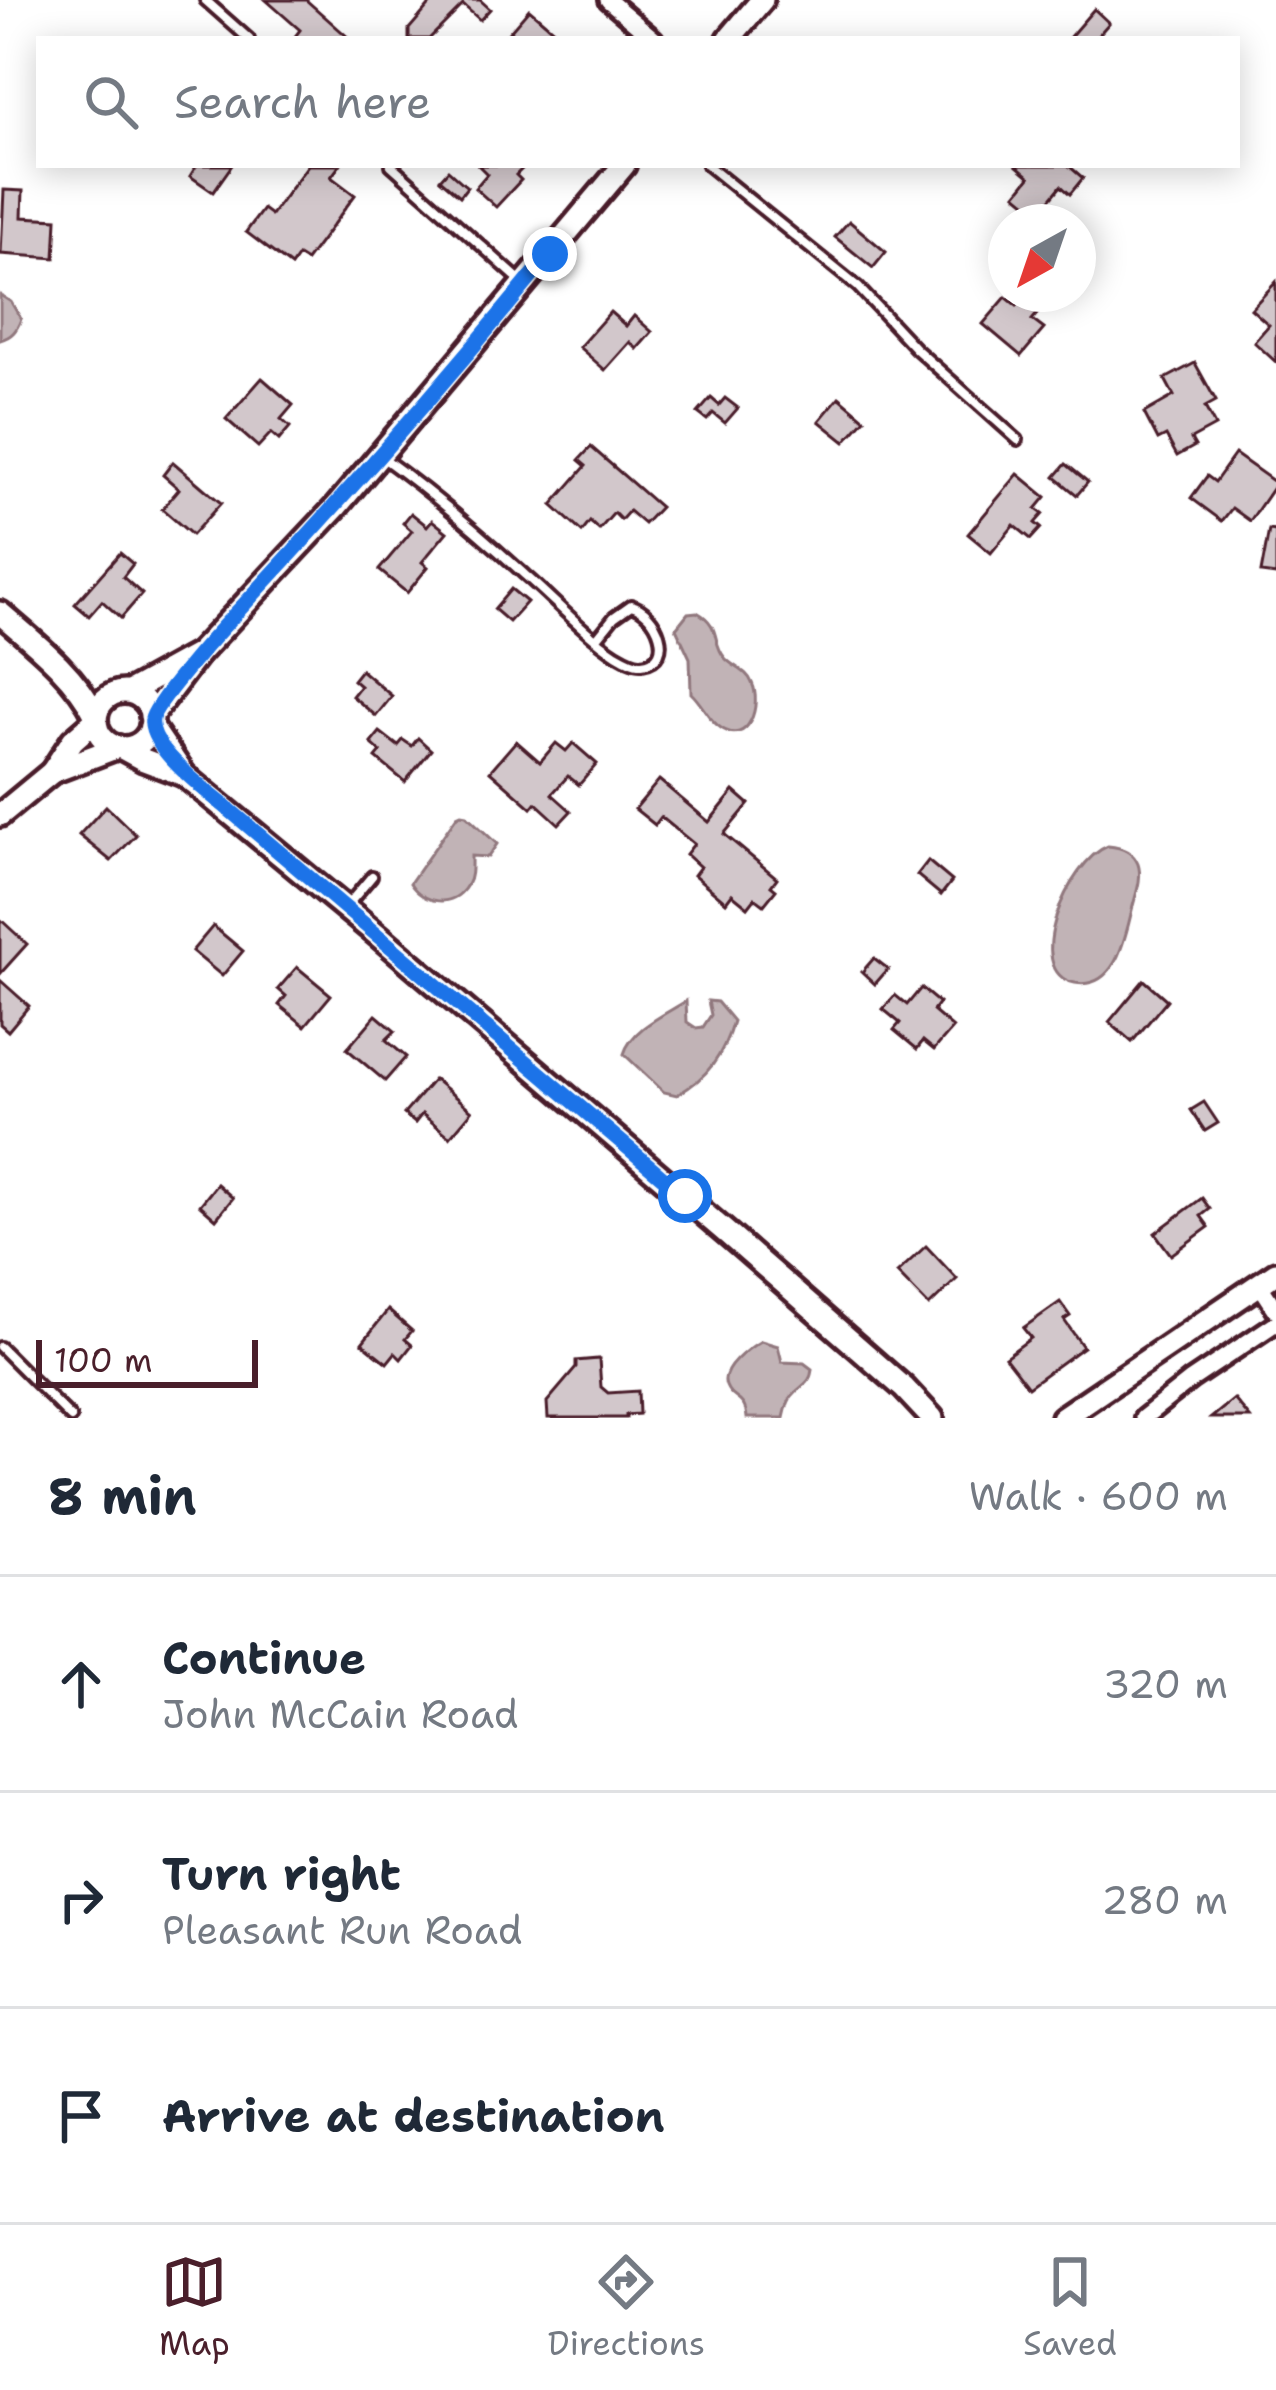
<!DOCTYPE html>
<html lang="en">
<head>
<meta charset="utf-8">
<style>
	:root { --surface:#fff; --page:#f6f6f7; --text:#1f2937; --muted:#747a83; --line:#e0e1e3; --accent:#4a1f2b }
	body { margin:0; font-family:"Shantell Sans",sans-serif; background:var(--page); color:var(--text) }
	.compass { position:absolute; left:988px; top:204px; width:108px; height:108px; border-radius:50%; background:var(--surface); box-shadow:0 6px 30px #0003; rotate:220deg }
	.scale { position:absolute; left:36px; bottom:30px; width:222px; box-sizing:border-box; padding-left:12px; border:6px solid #4a1f2b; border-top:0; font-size:33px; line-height:42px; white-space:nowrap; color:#4a1f2b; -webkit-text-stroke:9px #fff; paint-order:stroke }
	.stop { position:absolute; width:36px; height:36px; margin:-27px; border:9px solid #1a73e8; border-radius:50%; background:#fff }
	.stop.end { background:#1a73e8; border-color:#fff; box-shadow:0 3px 12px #0008 }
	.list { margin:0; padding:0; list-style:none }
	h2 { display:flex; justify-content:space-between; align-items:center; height:156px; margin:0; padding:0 48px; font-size:51px }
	h2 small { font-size:39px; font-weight:400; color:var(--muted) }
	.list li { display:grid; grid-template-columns:78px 1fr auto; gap:36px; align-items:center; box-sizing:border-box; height:216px; padding:0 48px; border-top:3px solid var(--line) }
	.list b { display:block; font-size:45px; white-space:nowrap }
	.list p { margin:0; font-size:39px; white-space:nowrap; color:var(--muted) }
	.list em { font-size:39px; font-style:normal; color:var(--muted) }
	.icon { flex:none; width:66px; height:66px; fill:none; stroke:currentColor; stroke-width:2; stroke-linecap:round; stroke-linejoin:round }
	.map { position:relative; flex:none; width:1276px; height:1418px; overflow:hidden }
	.search { position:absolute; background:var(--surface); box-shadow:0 6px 30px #0003; left:36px; right:36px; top:36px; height:132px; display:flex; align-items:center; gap:30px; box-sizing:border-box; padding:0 42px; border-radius:0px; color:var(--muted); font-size:45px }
	.sheet { height:804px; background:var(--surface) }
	nav { display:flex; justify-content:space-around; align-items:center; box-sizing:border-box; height:168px; border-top:3px solid var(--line); background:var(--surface); font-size:33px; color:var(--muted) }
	nav a { display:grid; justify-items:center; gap:6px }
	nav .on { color:var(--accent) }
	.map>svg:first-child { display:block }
	.water { fill:#c1b3b6; stroke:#91787e; stroke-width:3 }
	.building { fill:#d2c7cb; stroke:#4a1f2b; stroke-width:3 }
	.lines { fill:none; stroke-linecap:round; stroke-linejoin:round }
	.lane-casing { stroke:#4a1f2b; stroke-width:16 }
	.street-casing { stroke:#4a1f2b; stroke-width:24 }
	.secondary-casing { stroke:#4a1f2b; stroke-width:30 }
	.lane { stroke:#fff; stroke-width:8 }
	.street { stroke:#fff; stroke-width:15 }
	.secondary { stroke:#fff; stroke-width:21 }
	.route { stroke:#1a73e8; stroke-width:15 }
</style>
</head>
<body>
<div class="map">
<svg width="1276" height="1418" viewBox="0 0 1276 1418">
	<rect width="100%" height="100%" fill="#fff"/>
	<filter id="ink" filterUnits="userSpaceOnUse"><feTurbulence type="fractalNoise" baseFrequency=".00833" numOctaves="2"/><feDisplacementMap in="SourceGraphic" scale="24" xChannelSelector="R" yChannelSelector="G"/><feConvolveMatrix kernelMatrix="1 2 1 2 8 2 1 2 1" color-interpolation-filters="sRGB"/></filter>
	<g filter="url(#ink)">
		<g class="water">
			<path d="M0,295L11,302L21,319C17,330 12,337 0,340Z"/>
			<path d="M697,612C722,626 711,642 725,658C734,668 747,670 752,683C762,704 749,747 721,728C707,719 703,704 691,693L690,658L676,628L688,613Z"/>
			<path d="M461,814L466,815L497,844L488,857L471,856C471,866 472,877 467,885C453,909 423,904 410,883L457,816Z"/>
			<path d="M1108,846C1120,847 1133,851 1138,864C1143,878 1135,896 1132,910C1125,938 1116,990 1075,983C1021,973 1068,861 1108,846Z"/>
			<path d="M686,1001L687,1022L696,1028L703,1027L711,1015L708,1001L717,1002L733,1021C723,1056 708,1077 677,1095L664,1092L624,1054C632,1028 664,1015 686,1001Z"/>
			<path d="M761,1341L778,1346L782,1362L804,1363L812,1369C811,1384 802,1384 793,1395C787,1401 786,1410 784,1418H747C745,1395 732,1402 726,1386C719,1369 749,1348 761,1341Z"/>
		</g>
		<g class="building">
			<path d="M266,0H306L350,39H293L300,30Z"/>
			<path d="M434,0H480L490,9L480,20L463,5L429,39H409V29Z"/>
			<path d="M529,9L564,39H503Z"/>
			<path d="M1094,9L1109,23L1095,39H1068Z"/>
			<path d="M197,165H232L213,192L190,176Z"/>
			<path d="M308,165H340L331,177L355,195L306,261L298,256L291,266L246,232L263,209L271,215Z"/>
			<path d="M478,165H526L516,175L521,180L496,207L475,188L487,174Z"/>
			<path d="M1016,165H1068L1083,178L1070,194L1061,186L1039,213L1016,194L1030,177Z"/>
			<path d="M448,170L467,187L460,196L440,179Z"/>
			<path d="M4,190L23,191L22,217L57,219L55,258L1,254Z"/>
			<path d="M849,221L886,252L873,268L835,237Z"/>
			<path d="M1276,282V362L1254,342L1269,325L1251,309Z"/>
			<path d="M1028,294L1043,307L1032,320L1044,329L1021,356L983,324L1006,297L1017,306Z"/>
			<path d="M610,312L626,326L634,316L652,332L637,349L630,342L605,370L579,347Z"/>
			<path d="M1195,363L1216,401L1205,407L1215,426L1191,439L1195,446L1177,456L1166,436L1158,440L1144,413L1174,396L1165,379Z"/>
			<path d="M262,378L293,405L281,419L290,427L279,440L271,433L258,447L226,419Z"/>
			<path d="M839,397L865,419L845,442L819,421Z"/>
			<path d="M711,398L719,405L725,398L738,408L725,423L713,413L707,420L698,413Z"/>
			<path d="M591,447L660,507L644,524L629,511L621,520L614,513L599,530L590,522L582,532L552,505L586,466L579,460Z"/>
			<path d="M1235,454L1276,483L1250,521L1232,508L1222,521L1191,498L1207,476L1215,482Z"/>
			<path d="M173,462L221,503L192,535L162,509L179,489L163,475Z"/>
			<path d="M1066,464L1088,482L1077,495L1055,477Z"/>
			<path d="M1018,474L1046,497L1036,509L1043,514L1035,523L1041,528L1031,539L1014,525L991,553L968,534Z"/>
			<path d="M411,513L427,526L432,520L447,532L422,562L428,567L407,593L379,570L412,531L403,523Z"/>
			<path d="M1269,530L1276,531V575L1261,573Z"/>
			<path d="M120,553L133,564L123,577L142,594L121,618L102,601L89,616L75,604Z"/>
			<path d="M511,589L527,602L509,622L494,609Z"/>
			<path d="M361,670L392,696L376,716L352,696L360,686L353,680Z"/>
			<path d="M380,732L398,746L403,740L412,746L418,738L431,750L405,782L376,758L381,752L371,743Z"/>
			<path d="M516,741L540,762L556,743L566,751L573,743L597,764L579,785L568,776L552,794L571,811L559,824L536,803L532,808L490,771Z"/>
			<path d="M659,780L709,822L734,791L749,804L724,834L777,878L771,886L776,890L764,905L755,898L748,907L732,894L726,902L694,875L700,867L686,854L694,844L661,817L655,825L635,809Z"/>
			<path d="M106,806L136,835L111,861L79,835Z"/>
			<path d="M928,861L952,881L941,895L917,875Z"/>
			<path d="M0,919L27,944L0,974Z"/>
			<path d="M213,926L243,951L222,976L192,951Z"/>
			<path d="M874,958L888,969L875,984L862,972Z"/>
			<path d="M297,967L331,995L305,1026L279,1005L286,996L278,989Z"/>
			<path d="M0,980L29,1006L8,1031L0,1024Z"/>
			<path d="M1144,980L1167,1000L1132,1042L1109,1022Z"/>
			<path d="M921,988L939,1003L933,1011L953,1028L934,1050L923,1041L917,1049L894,1030L900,1023L883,1009L895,995L907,1005Z"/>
			<path d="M376,1015L395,1031L386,1040L406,1057L385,1081L347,1049Z"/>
			<path d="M434,1079L472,1111L450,1137L422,1114L415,1123L404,1114Z"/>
			<path d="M1204,1102L1218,1123L1205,1131L1191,1110Z"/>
			<path d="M217,1184L233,1198L216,1219L200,1205Z"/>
			<path d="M1202,1198L1210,1209L1201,1216L1209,1227L1171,1255L1155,1233Z"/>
			<path d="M926,1246L957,1279L929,1306L897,1273Z"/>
			<path d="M1060,1302L1070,1316L1064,1320L1083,1347L1028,1387L1005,1357L1031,1338L1023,1328Z"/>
			<path d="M388,1310L412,1331L405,1339L412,1345L401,1359L395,1353L387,1363L362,1343Z"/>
			<path d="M599,1359L601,1387L608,1393L638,1391L639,1414L626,1415V1418H548L547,1402L576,1368V1361Z"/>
			<path d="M1234,1399L1250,1418H1211Z"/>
		</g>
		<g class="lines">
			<defs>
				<g id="lane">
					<path d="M205,0L249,39"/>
					<path d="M391,165L524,284"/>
					<path d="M707,165L858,287L916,349L1018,440"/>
					<path d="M382,457C432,493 480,534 525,575C555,601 584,633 616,654C623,658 634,665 642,664C677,660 657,611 631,605L614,617L597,638"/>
					<path d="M346,907L372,876"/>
					<path d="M0,1347L71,1418"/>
				</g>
				<g id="street">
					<path d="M608,0L654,39"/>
					<path d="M1259,1284L1276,1310"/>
					<path d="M1143,1418L1191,1380L1276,1323"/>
				</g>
				<g id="secondary">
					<path d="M729,39L762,0"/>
					<path d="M0,613C35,643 75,674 96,716"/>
					<path d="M129,692L198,654"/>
					<circle cx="124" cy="720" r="28"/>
					<path d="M151,716L198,654L337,506L624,165"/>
					<path d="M151,726L184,775L379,936L728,1234L904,1388L932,1418"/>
					<path d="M122,748L144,760L184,775"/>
					<path d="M52,772L73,740L96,720"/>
					<path d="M0,815L52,772L118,747"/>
					<path d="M1062,1418L1276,1273"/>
				</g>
			</defs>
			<use href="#lane" class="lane-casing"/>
			<use href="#street" class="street-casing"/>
			<use href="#secondary" class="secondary-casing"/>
			<use href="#lane" class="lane"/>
			<use href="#street" class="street"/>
			<use href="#secondary" class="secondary"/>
		</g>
	</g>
	<g class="lines" filter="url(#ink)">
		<path class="route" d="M550,254C446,382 337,506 224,626C211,640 154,705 152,719C147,746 207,792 226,807L685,1196"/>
	</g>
</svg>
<svg class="compass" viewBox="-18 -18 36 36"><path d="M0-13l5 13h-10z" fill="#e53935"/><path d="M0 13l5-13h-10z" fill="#747a83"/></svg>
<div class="scale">100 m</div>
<div class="stop" style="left:685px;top:1196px"></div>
<div class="stop end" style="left:550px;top:254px"></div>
<div class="search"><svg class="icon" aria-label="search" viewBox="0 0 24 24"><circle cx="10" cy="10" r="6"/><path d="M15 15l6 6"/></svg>Search here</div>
</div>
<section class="sheet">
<h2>8 min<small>Walk · 600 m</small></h2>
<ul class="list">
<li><svg class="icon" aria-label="ahead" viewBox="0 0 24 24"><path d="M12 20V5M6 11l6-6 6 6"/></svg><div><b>Continue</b><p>John McCain Road</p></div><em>320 m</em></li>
<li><svg class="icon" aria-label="right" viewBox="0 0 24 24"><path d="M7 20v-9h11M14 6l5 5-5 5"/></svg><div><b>Turn right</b><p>Pleasant Run Road</p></div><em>280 m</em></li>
<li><svg class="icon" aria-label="arrive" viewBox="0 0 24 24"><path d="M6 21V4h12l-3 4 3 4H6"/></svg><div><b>Arrive at destination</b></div></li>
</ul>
</section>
<nav>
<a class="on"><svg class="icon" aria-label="map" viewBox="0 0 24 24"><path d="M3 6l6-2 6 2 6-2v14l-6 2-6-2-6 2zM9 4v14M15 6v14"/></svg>Map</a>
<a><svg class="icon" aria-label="directions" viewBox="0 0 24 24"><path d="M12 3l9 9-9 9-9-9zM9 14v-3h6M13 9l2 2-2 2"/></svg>Directions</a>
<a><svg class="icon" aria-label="saved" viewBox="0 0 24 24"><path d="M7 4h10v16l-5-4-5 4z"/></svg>Saved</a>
</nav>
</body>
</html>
